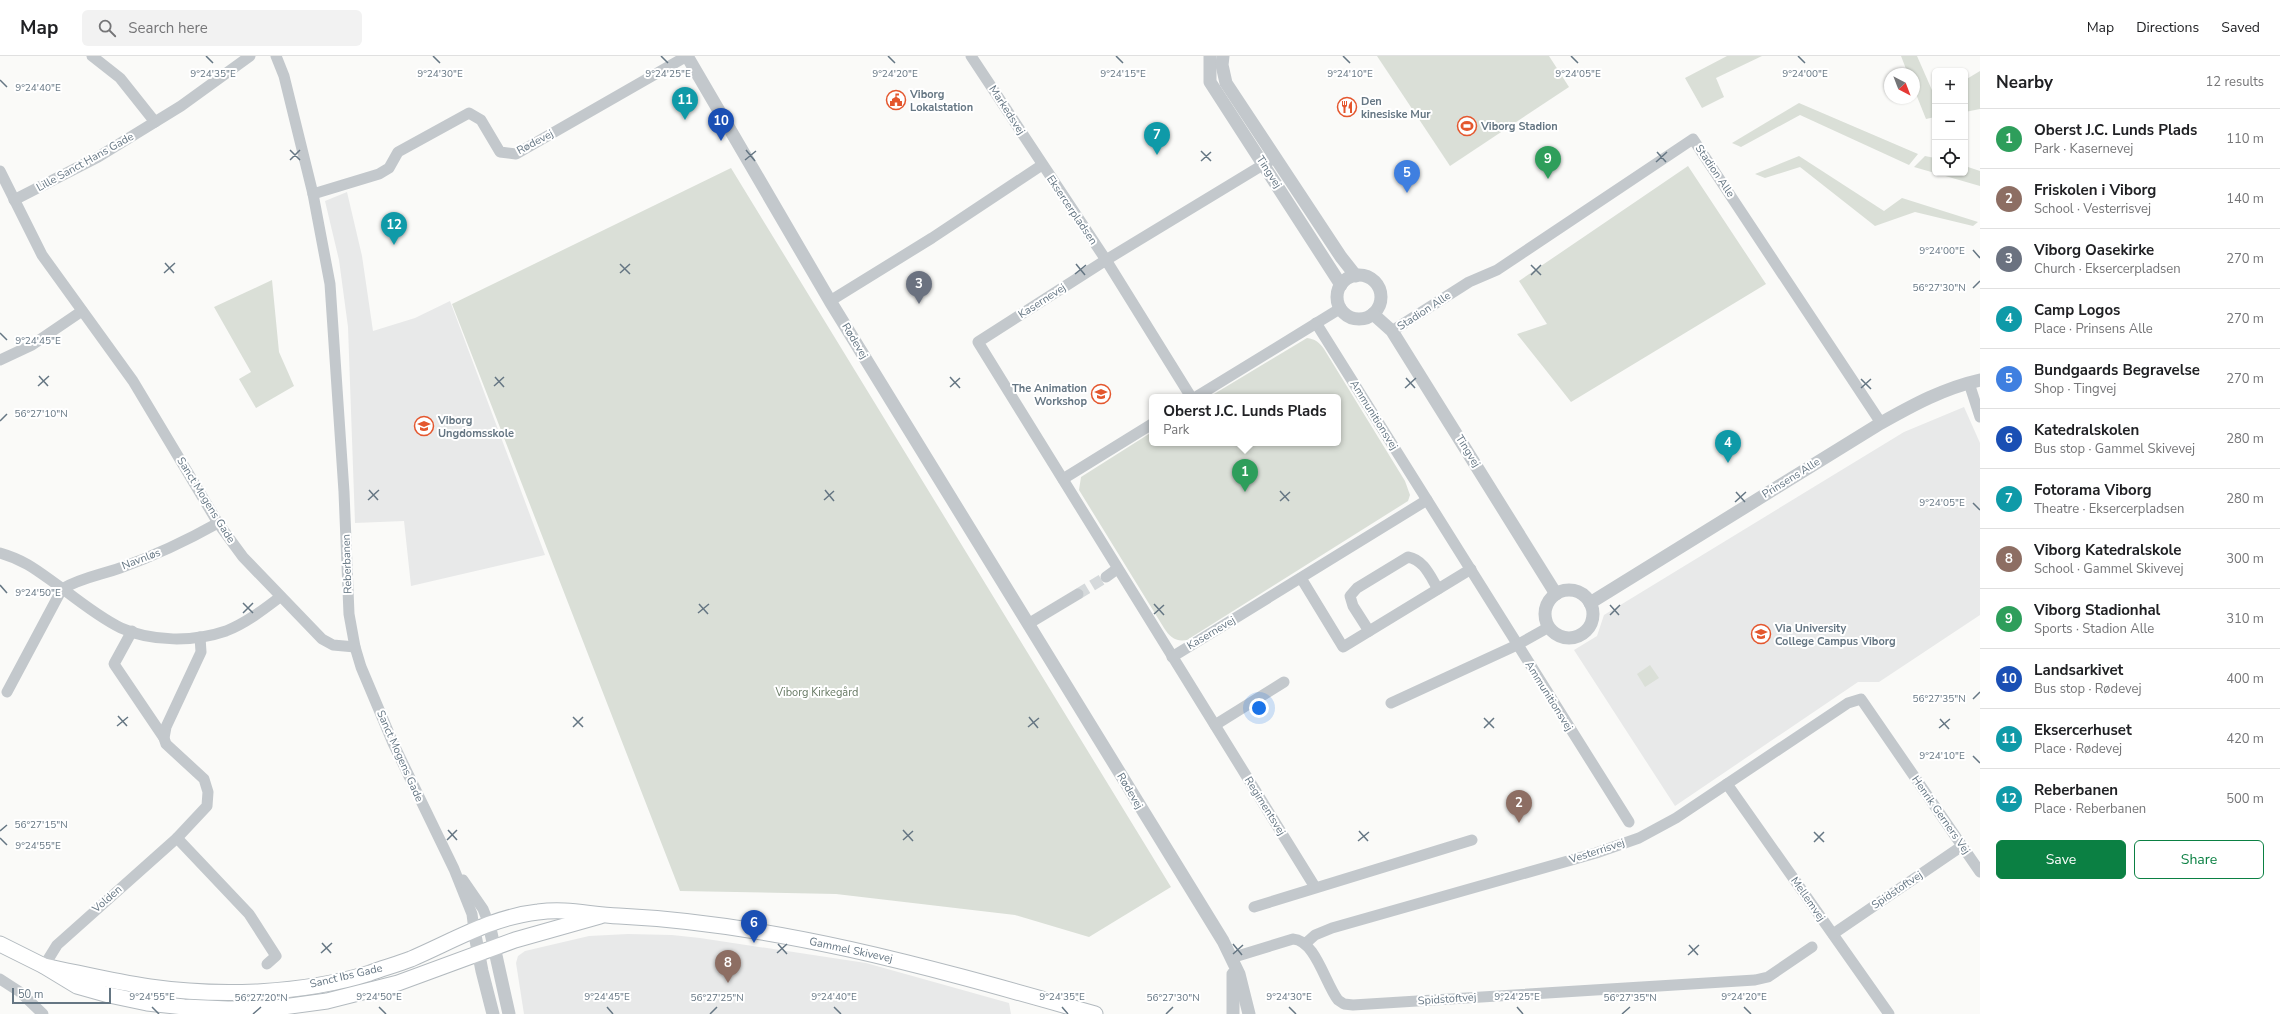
<!DOCTYPE html>
<html lang="en">
<head>
<meta charset="utf-8">
<style>
	:root { --surface:#fff; --page:#f2f2f2; --text:#202124; --muted:#757577; --line:#e0e0e0; --accent:#0b8043 }
	body { margin:0; font-family:"Nunito Sans",sans-serif; background:var(--page); color:var(--text) }
	.controls { position:absolute; right:12px; top:12px; display:grid; overflow:hidden; border-radius:6px; box-shadow:0 1px 3px #0004 }
	.controls button { width:36px; height:36px; display:grid; place-items:center; padding:0; border:0; border-bottom:1px solid var(--line); background:var(--surface); color:var(--text); font:20px sans-serif }
	.compass { position:absolute; left:1884px; top:12px; width:36px; height:36px; border-radius:50%; background:var(--surface); box-shadow:0 1px 3px #0004; rotate:138deg }
	.scale { position:absolute; left:12px; bottom:10px; width:99px; box-sizing:border-box; padding-left:4px; border:2px solid #657683; border-top:0; font-size:11px; line-height:14px; white-space:nowrap; color:#657683; -webkit-text-stroke:3px #fff; paint-order:stroke }
	.you { position:absolute; left:1259px; top:652px; width:14px; height:14px; margin:-10px; border:3px solid #fff; border-radius:50%; background:#1a73e8; box-shadow:0 0 0 6px #1a73e833 }
	.badge { display:grid; place-items:center; width:26px; height:26px; border-radius:50%; background:var(--accent); color:#fff; font-size:13px; font-weight:700 }
	.pin { position:absolute; translate:-50% -33px; filter:drop-shadow(0 1px 2px #0008) }
	.pin::after { content:''; position:absolute; top:21px; width:14px; height:12px; background:inherit; clip-path:polygon(0 0,100% 0,50% 100%) }
	.popup { position:absolute; left:1149px; top:338px; width:192px; height:52px; box-sizing:border-box; display:grid; place-content:center; border-radius:6px; background:var(--surface); filter:drop-shadow(0 1px 3px #0005); font-size:13px; white-space:nowrap; color:var(--muted) }
	.popup b { font-size:15px; color:var(--text) }
	.popup::after { content:''; position:absolute; left:50%; top:100%; margin-left:-8px; border:8px solid transparent; border-top-color:var(--surface) }
	.list { margin:0; padding:0; list-style:none }
	h2 { display:flex; justify-content:space-between; align-items:center; height:52px; margin:0; padding:0 16px; font-size:17px }
	h2 small { font-size:13px; font-weight:400; color:var(--muted) }
	.list li { display:grid; grid-template-columns:26px 1fr auto; gap:12px; align-items:center; box-sizing:border-box; height:60px; padding:0 16px; border-top:1px solid var(--line) }
	.list b { display:block; font-size:15px; white-space:nowrap }
	.list p { margin:0; font-size:13px; white-space:nowrap; color:var(--muted) }
	.list em { font-size:13px; font-style:normal; color:var(--muted) }
	.actions { display:flex; gap:8px; padding:12px 16px }
	.actions a { flex:1; padding:9px 0; border:1px solid var(--accent); border-radius:6px; text-align:center; font-size:14px; color:var(--accent) }
	.actions .main { background:var(--accent); color:#fff }
	.icon { flex:none; width:22px; height:22px; fill:none; stroke:currentColor; stroke-width:2; stroke-linecap:round; stroke-linejoin:round }
	.map { position:relative; flex:none; width:1980px; height:958px; overflow:hidden }
	header { display:flex; align-items:center; gap:24px; box-sizing:border-box; height:56px; padding:0 20px; background:var(--surface); border-bottom:1px solid var(--line) }
	header strong { font-size:19px }
	nav { display:flex; gap:22px; margin-inline-start:auto; font-size:14px }
	.search { width:280px; height:36px; background:var(--page); display:flex; align-items:center; gap:10px; box-sizing:border-box; padding:0 14px; border-radius:6px; color:var(--muted); font-size:15px }
	main { display:flex }
	aside { flex:1; background:var(--surface) }
	.map>svg:first-child { display:block }
	.built { fill:#e8e9e9 }
	.green { fill:#dadfd7 }
	.lines { fill:none; stroke-linecap:round; stroke-linejoin:round }
	.minor-tunnel { stroke:#d5d9db; stroke-width:11; stroke-dasharray:11 5.5; stroke-linecap:butt }
	.secondary-casing { stroke:#b3babf; stroke-width:17 }
	.minor { stroke:#c3c8cc; stroke-width:11 }
	.tertiary { stroke:#c3c8cc; stroke-width:13 }
	.secondary { stroke:#fff; stroke-width:15 }
	.ticks { fill:none; stroke:#657683; stroke-width:1.5 }
	.labels { text-anchor:middle; dominant-baseline:central; stroke-width:4; stroke-linejoin:round; paint-order:stroke }
	.poi-label { font-size:11px; font-weight:bold; fill:#657683; stroke:#fff; text-anchor:start }
	.street-label { font-size:11px; fill:#657683; stroke:#fff }
	.park-label { font-size:11px; fill:#687a64; stroke:#fff }
	.ticks-label { font-size:10px; text-anchor:middle; fill:#657683; stroke:#fff; stroke-width:4; stroke-linejoin:round; paint-order:stroke }
</style>
</head>
<body>
<header>
<strong>Map</strong>
<div class="search"><svg class="icon" aria-label="search" viewBox="0 0 24 24"><circle cx="10" cy="10" r="6"/><path d="M15 15l6 6"/></svg>Search here</div>
<nav><a>Map</a><a>Directions</a><a>Saved</a></nav>
</header>
<main>
<div class="map">
<svg width="1980" height="958" viewBox="0 0 1980 958">
	<rect width="100%" height="100%" fill="#fafaf8"/>
	<g class="built">
		<path d="M347,136L362,200L373,275L415,262L450,245L545,499L411,530L404,465L355,467L348,271L339,204L325,145Z"/>
		<path d="M1964,351L1980,387V559L1879,626H1858L1675,750L1574,594L1597,580L1604,559L1904,376Z"/>
		<path d="M628,878L672,879L700,882L866,907L1009,947L1011,958H524L516,907L518,900L525,895L589,880Z"/>
	</g>
	<g class="green">
		<path d="M1377,0H1549L1569,31L1450,110Z"/>
		<path d="M1727,0H1762L1716,22L1724,41L1702,52L1685,22Z"/>
		<path d="M1901,0H1917L1935,41V61L1926,63L1914,33V18H1908Z"/>
		<path d="M1980,15V53L1965,56V24Z"/>
		<path d="M1799,47L1918,98L1909,109L1800,59L1741,91L1732,87Z"/>
		<path d="M1799,100L1884,155L1902,142L1978,166L1973,170L1915,156L1875,170L1800,111L1765,122L1755,118Z"/>
		<path d="M1925,100L1935,102V117H1965V110L1980,115V130L1914,111Z"/>
		<path d="M1688,110L1766,228L1571,346L1517,278L1547,268L1519,225Z"/>
		<path d="M731,112L1171,831L1089,881L1015,859L836,838L680,835L452,248Z"/>
		<path d="M272,224L279,296L294,330L256,352L239,323L251,316L214,251Z"/>
		<path d="M1307,282C1315,283 1319,286 1324,293L1405,425L1410,439L1408,445L1187,584C1175,586 1170,581 1164,572L1079,434L1081,421L1152,376V387H1338V341H1209Z"/>
		<path d="M1650,609L1659,622L1645,631L1637,618Z"/>
	</g>
	<g class="lines">
		<path class="minor-tunnel" d="M1078,538L1106,521"/>
		<defs>
			<g id="secondary">
				<path d="M0,888L44,910L77,930L109,939L147,947L184,951L228,953L276,952L327,945L398,927L515,884L600,860"/>
				<path d="M44,910C79,917 114,926 150,931C220,941 303,938 370,917C384,912 398,908 411,903C453,885 492,861 538,856C568,852 590,859 619,860C782,868 939,914 1095,958"/>
			</g>
		</defs>
		<use href="#secondary" class="secondary-casing"/>
		<g class="minor">
			<path d="M92,0L120,22L155,66"/>
			<path d="M276,0L284,20L313,138L330,228L344,436L349,558L355,591L361,611L393,687L454,813L472,858L474,874"/>
			<path d="M971,0L1106,204L1271,104"/>
			<path d="M0,115L42,199L133,325L218,467L243,501L322,583L333,589L355,591"/>
			<path d="M313,138L379,118L389,112L398,96L469,57L481,64L500,96L516,98L687,0"/>
			<path d="M14,144L98,101L181,50L250,0"/>
			<path d="M830,245L932,182L1042,109"/>
			<path d="M1316,267L1629,766"/>
			<path d="M1392,275L1469,226L1497,214L1693,83L1881,367"/>
			<path d="M0,304L32,289L82,255"/>
			<path d="M1969,327L1980,361"/>
			<path d="M1191,341L1106,204L978,286L1315,831"/>
			<path d="M1196,341L1341,252"/>
			<path d="M1063,423L1152,368"/>
			<path d="M0,497C28,505 40,517 63,533C80,546 102,563 121,572C152,586 194,586 226,575C246,567 263,554 280,541"/>
			<path d="M1106,521L1117,513"/>
			<path d="M1301,522L1343,591L1471,513"/>
			<path d="M1028,568L1078,538"/>
			<path d="M132,575L114,608L164,682"/>
			<path d="M1369,575L1353,550L1350,540L1357,532L1408,501C1424,504 1430,520 1438,533"/>
			<path d="M1172,601L1427,444"/>
			<path d="M7,636L62,533C80,522 100,519 120,512C154,500 186,485 218,467"/>
			<path d="M1391,647L1517,589L1549,571"/>
			<path d="M1215,669L1284,626"/>
			<path d="M1727,728L1889,958"/>
			<path d="M177,782L249,858L276,900L267,908"/>
			<path d="M463,824L483,853L489,868"/>
			<path d="M1254,851L1472,784"/>
			<path d="M1833,878L1962,790"/>
			<path d="M1306,887L1315,879L1332,872L1596,797L1639,782L1676,762L1848,647L1861,643L1980,816"/>
			<path d="M1231,902L1293,883C1315,884 1325,927 1338,944L1344,948L1353,949L1755,924L1768,921L1812,891"/>
			<path d="M44,910L57,889L177,782L207,750L208,736L204,723L166,688L164,682L166,671L201,596L200,581"/>
			<path d="M0,923L20,936L43,958"/>
		</g>
		<g class="tertiary">
			<path d="M687,0L830,245L1223,885L1239,918L1249,958"/>
			<path d="M1210,0V26L1341,229"/>
			<path d="M1223,0L1222,9L1226,27L1341,201L1356,220"/>
			<circle cx="1359" cy="241" r="22"/>
			<path d="M1373,258L1392,275L1556,538"/>
			<circle cx="1569" cy="558" r="24"/>
			<path d="M1590,547L1881,367C1913,349 1944,332 1980,324"/>
			<path d="M489,868L509,958"/>
			<path d="M474,874L482,915L493,958"/>
			<path d="M1233,958V918"/>
		</g>
		<use href="#secondary" class="secondary"/>
	</g>
	<path class="ticks" d="M206,0L213,7M433,0L440,7M661,0L668,7M888,0L895,7M1116,0L1123,7M1343,0L1350,7M1571,0L1578,7M1798,0L1805,7M0,24L7,31M290,94L300,104M746,94L755,105M1201,95L1211,105M1657,96L1666,106M290,104L300,94M745,104L756,95M1201,105L1211,96M1656,106L1667,96M1973,194L1980,202M165,207L174,217M620,208L630,218M1076,208L1085,219M1531,209L1541,219M164,217L175,207M620,217L630,208M1075,218L1086,209M1531,219L1541,209M1973,232L1980,225M0,277L7,284M39,320L48,330M495,321L504,331M950,321L960,332M1406,322L1415,332M1861,323L1871,333M38,330L49,320M494,330L504,321M950,331L960,322M1405,332L1416,322M1861,332L1871,323M0,365L7,358M369,434L378,444M825,434L834,445M1280,435L1289,445M1736,436L1745,446M368,444L379,434M824,444L834,435M1280,445L1290,436M1735,446L1746,436M1973,447L1980,454M0,529L7,537M243,547L253,557M699,548L708,558M1154,548L1164,559M1610,549L1619,559M243,557L253,547M698,557L709,548M1154,558L1164,549M1610,559L1620,549M1973,643L1980,636M118,660L127,670M573,661L583,671M1029,661L1038,672M1484,662L1494,672M1940,663L1949,673M117,670L128,661M573,671L583,661M1028,671L1039,662M1484,672L1494,662M1939,672L1950,663M1973,700L1980,707M448,774L457,784M903,774L913,785M0,775L7,769M1359,775L1368,785M1814,776L1824,786M0,782L7,789M447,784L457,774M903,784L913,775M1358,785L1369,776M1814,786L1824,776M322,887L331,897M778,888L787,898M1233,888L1242,899M1689,889L1698,899M321,897L332,887M777,897L787,888M1233,898L1243,889M1688,899L1699,889M152,951L159,958M379,951L386,958M607,951L613,958M834,951L841,958M1062,951L1068,958M1289,951L1296,958M1517,951L1523,958M1744,951L1751,958M253,958L261,951M710,958L717,951M1166,958L1173,951M1622,958L1630,951"/>
	<defs>
		<symbol id="civic-ring" viewBox="-11 -11 22 22"><circle r="9.5" fill="#fff" stroke="#e4572e" stroke-width="1.5"/><path d="M-.6-6.5H3V-4.5H.6V-3L4-1V1h2V6H-6V1h2V-1L-.6-3ZM-1.2 2.5V6h2.4V2.5Z" fill="#e4572e"/></symbol>
		<symbol id="restaurant-ring" viewBox="-11 -11 22 22"><circle r="9.5" fill="#fff" stroke="#e4572e" stroke-width="1.5"/><path d="M-5-6h1v4h1v-4h1v4h1v-4h1v5L-1.5 .5V6h-2V.5L-5-1ZM5-6V6H3V1.5H1.5Q1.5-4 5-6Z" fill="#e4572e"/></symbol>
		<symbol id="stadium-ring" viewBox="-11 -11 22 22"><circle r="9.5" fill="#fff" stroke="#e4572e" stroke-width="1.5"/><path d="M0-5a6.5 5 0 1 0 0 10a6.5 5 0 1 0 0-10ZM-3.5-1.8h7v3.6h-7Z" fill="#e4572e"/></symbol>
		<symbol id="school-ring" viewBox="-11 -11 22 22"><circle r="9.5" fill="#fff" stroke="#e4572e" stroke-width="1.5"/><path d="M0-5L7-2L0 1L-7-2ZM-4 1L0 2.5L4 1V4Q0 6-4 4Z" fill="#e4572e"/></symbol>
		<symbol id="university-ring" viewBox="-11 -11 22 22"><circle r="9.5" fill="#fff" stroke="#e4572e" stroke-width="1.5"/><path d="M0-5L7-2L0 1L-7-2ZM-4 1L0 2.5L4 1V4Q0 6-4 4Z" fill="#e4572e"/></symbol>
	</defs>
	<g fill-rule="evenodd">
		<use href="#civic-ring" x="885" y="33" width="22" height="22"/>
		<use href="#restaurant-ring" x="1336" y="40" width="22" height="22"/>
		<use href="#stadium-ring" x="1456" y="59" width="22" height="22"/>
		<use href="#school-ring" x="1090" y="327" width="22" height="22"/>
		<use href="#school-ring" x="413" y="359" width="22" height="22"/>
		<use href="#university-ring" x="1750" y="567" width="22" height="22"/>
	</g>
	<g class="labels">
		<g class="poi-label">
			<text x="910" y="38">Viborg<tspan x="910" dy="13">Lokalstation</tspan></text>
			<text x="1361" y="45">Den<tspan x="1361" dy="13">kinesiske Mur</tspan></text>
			<text x="1481" y="70">Viborg Stadion</text>
			<text x="1087" y="332" text-anchor="end">The Animation<tspan x="1087" dy="13">Workshop</tspan></text>
			<text x="438" y="364">Viborg<tspan x="438" dy="13">Ungdomsskole</tspan></text>
			<text x="1775" y="572">Via University<tspan x="1775" dy="13">College Campus Viborg</tspan></text>
		</g>
		<g class="street-label">
			<text transform="translate(1007 54) rotate(57)">Markedsvej</text>
			<text transform="translate(535 86) rotate(-28)">Rødevej</text>
			<text transform="translate(85 106) rotate(-29)">Lille Sanct Hans Gade</text>
			<text transform="translate(1715 115) rotate(56)">Stadion Alle</text>
			<text transform="translate(1269 116) rotate(57)">Tingvej</text>
			<text transform="translate(1072 154) rotate(56)">Eksercerpladsen</text>
			<text transform="translate(1042 245) rotate(-33)">Kasernevej</text>
			<text transform="translate(1424 255) rotate(-33)">Stadion Alle</text>
			<text transform="translate(855 285) rotate(59)">Rødevej</text>
			<text transform="translate(1374 359) rotate(58)">Ammunitionsvej</text>
			<text transform="translate(1468 395) rotate(58)">Tingvej</text>
			<text transform="translate(1791 422) rotate(-32)">Prinsens Alle</text>
			<text transform="translate(206 444) rotate(58)">Sanct Mogens Gade</text>
			<text transform="translate(141 503) rotate(-21)">Navnløs</text>
			<text transform="translate(347 508) rotate(-92)">Reberbanen</text>
			<text transform="translate(1211 577) rotate(-31)">Kasernevej</text>
			<text transform="translate(1549 640) rotate(58)">Ammunitionsvej</text>
			<text transform="translate(400 700) rotate(66)">Sanct Mogens Gade</text>
			<text transform="translate(1130 735) rotate(59)">Rødevej</text>
			<text transform="translate(1265 750) rotate(58)">Regimentsvej</text>
			<text transform="translate(1941 759) rotate(55)">Henrik Gerners Vej</text>
			<text transform="translate(1597 795) rotate(-18)">Vesterrisvej</text>
			<text transform="translate(1897 834) rotate(-34)">Spidstoftvej</text>
			<text transform="translate(107 843) rotate(-41)">Volden</text>
			<text transform="translate(1808 843) rotate(55)">Mellemvej</text>
			<text transform="translate(851 894) rotate(12)">Gammel Skivevej</text>
			<text transform="translate(346 920) rotate(-13)">Sanct Ibs Gade</text>
			<text transform="translate(1447 943) rotate(-4)">Spidstoftvej</text>
		</g>
		<g class="park-label">
			<text x="817" y="636">Viborg Kirkegård</text>
		</g>
	</g>
	<g class="ticks-label">
		<text x="213" y="21">9°24'35"E</text>
		<text x="440" y="21">9°24'30"E</text>
		<text x="668" y="21">9°24'25"E</text>
		<text x="895" y="21">9°24'20"E</text>
		<text x="1123" y="21">9°24'15"E</text>
		<text x="1350" y="21">9°24'10"E</text>
		<text x="1578" y="21">9°24'05"E</text>
		<text x="1805" y="21">9°24'00"E</text>
		<text x="38" y="35">9°24'40"E</text>
		<text x="1942" y="198">9°24'00"E</text>
		<text x="1939" y="235">56°27'30"N</text>
		<text x="38" y="288">9°24'45"E</text>
		<text x="41" y="361">56°27'10"N</text>
		<text x="1942" y="450">9°24'05"E</text>
		<text x="38" y="540">9°24'50"E</text>
		<text x="1939" y="646">56°27'35"N</text>
		<text x="1942" y="703">9°24'10"E</text>
		<text x="41" y="772">56°27'15"N</text>
		<text x="38" y="793">9°24'55"E</text>
		<text x="152" y="944">9°24'55"E</text>
		<text x="379" y="944">9°24'50"E</text>
		<text x="607" y="944">9°24'45"E</text>
		<text x="834" y="944">9°24'40"E</text>
		<text x="1062" y="944">9°24'35"E</text>
		<text x="1289" y="944">9°24'30"E</text>
		<text x="1517" y="944">9°24'25"E</text>
		<text x="1744" y="944">9°24'20"E</text>
		<text x="261" y="945">56°27'20"N</text>
		<text x="717" y="945">56°27'25"N</text>
		<text x="1173" y="945">56°27'30"N</text>
		<text x="1630" y="945">56°27'35"N</text>
	</g>
</svg>
<div class="controls">
<button>+</button>
<button>−</button>
<button><svg class="icon" aria-label="locate" viewBox="0 0 24 24"><circle cx="12" cy="12" r="6"/><path d="M12 2v4M12 18v4M2 12h4M18 12h4"/></svg></button>
</div>
<svg class="compass" viewBox="-18 -18 36 36"><path d="M0-13l5 13h-10z" fill="#e53935"/><path d="M0 13l5-13h-10z" fill="#757577"/></svg>
<div class="scale">50 m</div>
<div class="you"></div>
<div class="pin badge" style="left:1245px;top:436px;background:#2e9e5b">1</div>
<div class="popup"><b>Oberst J.C. Lunds Plads</b>Park</div>
<div class="pin badge" style="left:1519px;top:767px;background:#8d6e63">2</div>
<div class="pin badge" style="left:919px;top:248px;background:#6b7280">3</div>
<div class="pin badge" style="left:1728px;top:407px;background:#0f9aa8">4</div>
<div class="pin badge" style="left:1407px;top:137px;background:#3f7fe0">5</div>
<div class="pin badge" style="left:754px;top:887px;background:#1a4fb4">6</div>
<div class="pin badge" style="left:1157px;top:99px;background:#0f9aa8">7</div>
<div class="pin badge" style="left:728px;top:927px;background:#8d6e63">8</div>
<div class="pin badge" style="left:1548px;top:123px;background:#2e9e5b">9</div>
<div class="pin badge" style="left:721px;top:85px;background:#1a4fb4">10</div>
<div class="pin badge" style="left:685px;top:64px;background:#0f9aa8">11</div>
<div class="pin badge" style="left:394px;top:189px;background:#0f9aa8">12</div>
</div>
<aside>
<h2>Nearby<small>12 results</small></h2>
<ul class="list">
<li><span class="badge" style="background:#2e9e5b">1</span><div><b>Oberst J.C. Lunds Plads</b><p>Park · Kasernevej</p></div><em>110 m</em></li>
<li><span class="badge" style="background:#8d6e63">2</span><div><b>Friskolen i Viborg</b><p>School · Vesterrisvej</p></div><em>140 m</em></li>
<li><span class="badge" style="background:#6b7280">3</span><div><b>Viborg Oasekirke</b><p>Church · Eksercerpladsen</p></div><em>270 m</em></li>
<li><span class="badge" style="background:#0f9aa8">4</span><div><b>Camp Logos</b><p>Place · Prinsens Alle</p></div><em>270 m</em></li>
<li><span class="badge" style="background:#3f7fe0">5</span><div><b>Bundgaards Begravelse</b><p>Shop · Tingvej</p></div><em>270 m</em></li>
<li><span class="badge" style="background:#1a4fb4">6</span><div><b>Katedralskolen</b><p>Bus stop · Gammel Skivevej</p></div><em>280 m</em></li>
<li><span class="badge" style="background:#0f9aa8">7</span><div><b>Fotorama Viborg</b><p>Theatre · Eksercerpladsen</p></div><em>280 m</em></li>
<li><span class="badge" style="background:#8d6e63">8</span><div><b>Viborg Katedralskole</b><p>School · Gammel Skivevej</p></div><em>300 m</em></li>
<li><span class="badge" style="background:#2e9e5b">9</span><div><b>Viborg Stadionhal</b><p>Sports · Stadion Alle</p></div><em>310 m</em></li>
<li><span class="badge" style="background:#1a4fb4">10</span><div><b>Landsarkivet</b><p>Bus stop · Rødevej</p></div><em>400 m</em></li>
<li><span class="badge" style="background:#0f9aa8">11</span><div><b>Eksercerhuset</b><p>Place · Rødevej</p></div><em>420 m</em></li>
<li><span class="badge" style="background:#0f9aa8">12</span><div><b>Reberbanen</b><p>Place · Reberbanen</p></div><em>500 m</em></li>
</ul>
<div class="actions"><a class="main">Save</a><a>Share</a></div>
</aside>
</main>
</body>
</html>
